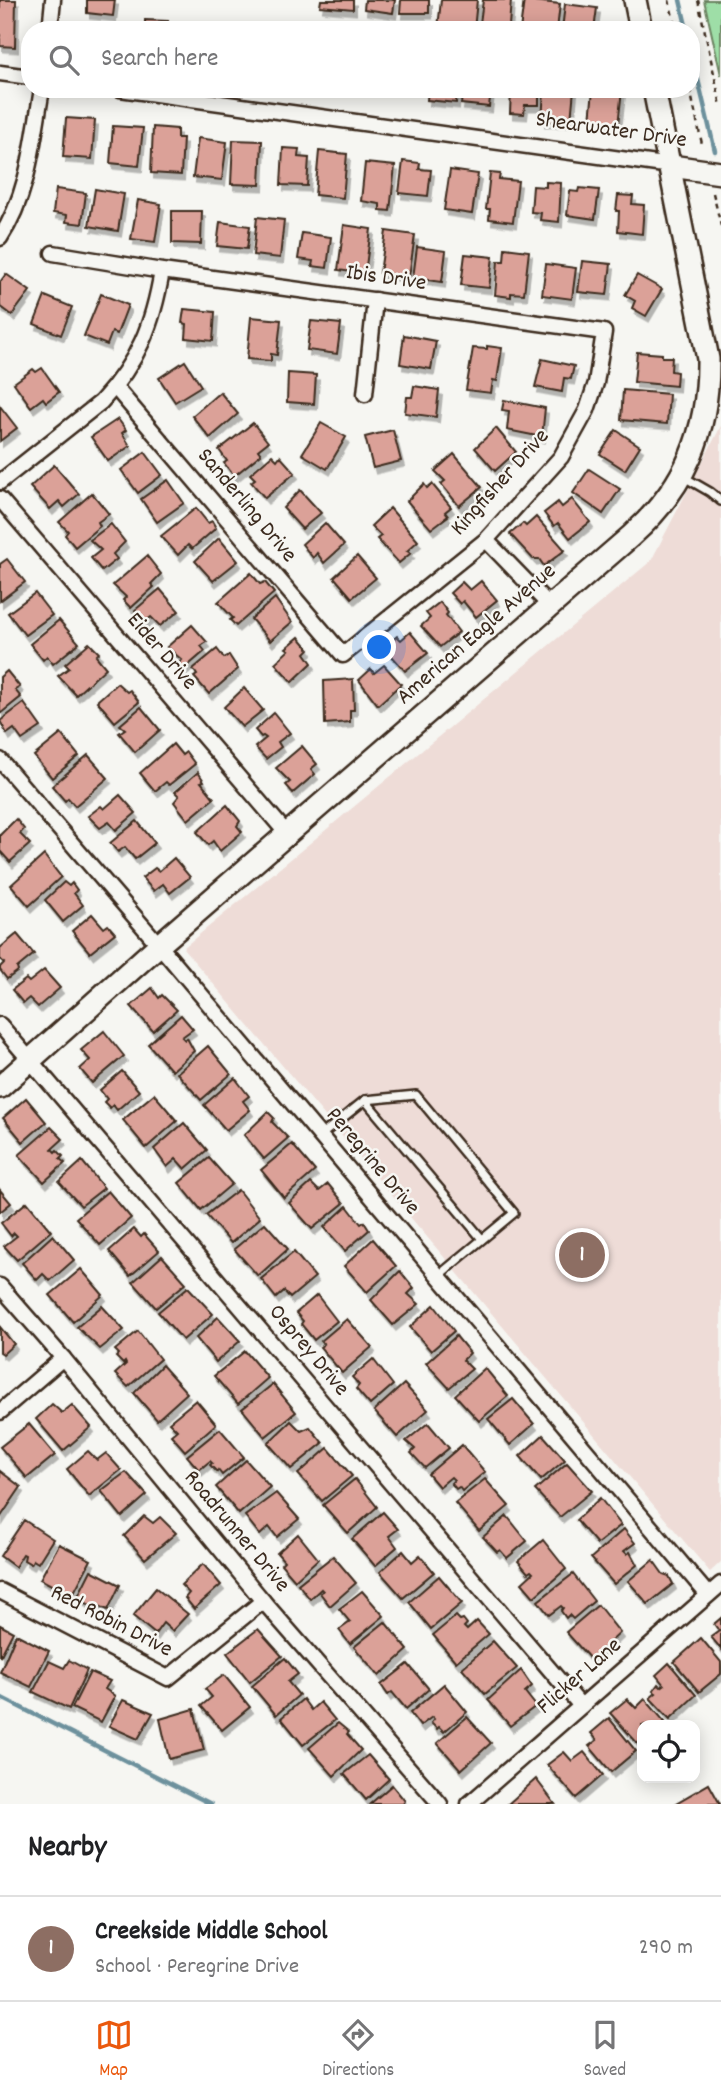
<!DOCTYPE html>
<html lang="en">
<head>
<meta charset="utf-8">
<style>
	:root { --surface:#fff; --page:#f6f6f6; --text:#202124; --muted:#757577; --line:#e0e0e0; --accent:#ea580c }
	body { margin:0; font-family:Dekko,sans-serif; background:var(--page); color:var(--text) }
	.controls { position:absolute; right:21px; bottom:21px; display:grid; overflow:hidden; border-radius:14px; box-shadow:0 4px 18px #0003 }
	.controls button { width:63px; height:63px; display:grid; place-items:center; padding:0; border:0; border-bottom:2px solid var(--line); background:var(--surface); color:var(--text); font:35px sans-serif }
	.you { position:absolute; left:380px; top:648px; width:24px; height:24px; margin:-18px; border:5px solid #fff; border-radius:50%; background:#1a73e8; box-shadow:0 0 0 10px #1a73e833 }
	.badge { display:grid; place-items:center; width:46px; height:46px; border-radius:50%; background:var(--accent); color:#fff; font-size:23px; font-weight:700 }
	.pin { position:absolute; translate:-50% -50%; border:4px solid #fff; box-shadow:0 2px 7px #0006 }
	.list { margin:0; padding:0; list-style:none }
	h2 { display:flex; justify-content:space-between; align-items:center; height:91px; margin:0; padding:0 28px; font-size:30px }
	h2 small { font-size:23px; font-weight:400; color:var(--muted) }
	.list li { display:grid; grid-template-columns:46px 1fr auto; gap:21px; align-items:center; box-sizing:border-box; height:105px; padding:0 28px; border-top:2px solid var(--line) }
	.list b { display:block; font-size:26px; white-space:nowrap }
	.list p { margin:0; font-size:23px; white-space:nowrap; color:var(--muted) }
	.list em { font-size:23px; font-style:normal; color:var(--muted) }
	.icon { flex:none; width:38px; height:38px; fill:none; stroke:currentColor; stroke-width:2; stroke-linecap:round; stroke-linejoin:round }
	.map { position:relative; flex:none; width:721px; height:1804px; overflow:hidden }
	.search { position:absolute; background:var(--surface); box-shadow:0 4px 18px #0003; left:21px; right:21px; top:21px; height:77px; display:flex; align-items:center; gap:18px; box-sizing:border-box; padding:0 24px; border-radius:28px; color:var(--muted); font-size:26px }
	.sheet { height:196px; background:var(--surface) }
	nav { display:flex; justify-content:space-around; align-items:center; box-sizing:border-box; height:98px; border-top:2px solid var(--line); background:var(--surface); font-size:19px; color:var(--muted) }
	nav a { display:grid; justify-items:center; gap:4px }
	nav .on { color:var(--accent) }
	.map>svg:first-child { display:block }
	.built { fill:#eedcd7 }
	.green { fill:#9edea7; stroke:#6c8462; stroke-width:2 }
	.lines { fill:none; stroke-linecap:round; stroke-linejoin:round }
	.stream { stroke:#6d919d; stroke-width:4.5 }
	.building { fill:#dba198; stroke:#3b2a1e; stroke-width:2; filter:url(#shadow) }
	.lane-casing { stroke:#3b2a1e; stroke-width:12 }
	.street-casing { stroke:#3b2a1e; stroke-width:19 }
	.secondary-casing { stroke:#3b2a1e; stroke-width:26 }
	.path { stroke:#3b2a1e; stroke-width:2.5; stroke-dasharray:5 5; stroke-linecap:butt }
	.lane { stroke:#f6f6f2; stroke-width:7 }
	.street { stroke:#f6f6f2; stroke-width:14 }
	.secondary { stroke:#f6f6f2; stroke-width:21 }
	.labels { text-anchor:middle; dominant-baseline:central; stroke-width:5; stroke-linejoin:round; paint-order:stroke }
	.street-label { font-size:23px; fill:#3b2a1e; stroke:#f6f6f2 }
</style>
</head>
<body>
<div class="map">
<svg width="721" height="1804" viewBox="0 0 721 1804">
	<defs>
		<filter id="shadow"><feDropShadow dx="3" dy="5.5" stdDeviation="0" flood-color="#0004"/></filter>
	</defs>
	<rect width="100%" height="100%" fill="#f6f6f2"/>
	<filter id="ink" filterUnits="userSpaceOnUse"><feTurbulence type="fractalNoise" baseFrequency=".0143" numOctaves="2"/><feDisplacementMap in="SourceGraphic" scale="14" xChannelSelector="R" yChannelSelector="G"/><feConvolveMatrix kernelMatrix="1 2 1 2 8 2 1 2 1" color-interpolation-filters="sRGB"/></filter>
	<g filter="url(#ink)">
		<path class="built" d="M721,426V1562L710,1572L183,948L651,561Z"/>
		<path class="green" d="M704,0H721V75Z"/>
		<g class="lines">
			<g class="stream">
				<path d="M680,0L687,30"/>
				<path d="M691,50L715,151"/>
				<path d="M0,1697L211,1804"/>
			</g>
		</g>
		<g class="building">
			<path d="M0,0H16L15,47L0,46Z"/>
			<path d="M87,0H115L113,16L87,13Z"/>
			<path d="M321,0H353V9L320,6Z"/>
			<path d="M365,0H395L393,13L364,9Z"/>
			<path d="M401,0H429V13H400Z"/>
			<path d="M441,0H477L474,30L438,28Z"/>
			<path d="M483,0H511L509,26L480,23Z"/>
			<path d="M524,0L560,4L557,30H520Z"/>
			<path d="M565,4L597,8L594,30H562Z"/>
			<path d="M145,20L168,21L167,30H145Z"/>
			<path d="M428,89H457L456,103L427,100Z"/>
			<path d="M463,89H491L489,107L461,104Z"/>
			<path d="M511,89H539V105H525L524,114L510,113Z"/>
			<path d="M544,89H574L571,121L542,122Z"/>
			<path d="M593,89L622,90L618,125L590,121Z"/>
			<path d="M66,118L95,120L92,159L63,157Z"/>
			<path d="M113,126L143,128L139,166L110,163Z"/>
			<path d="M153,127L177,129V138H183L181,175L151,173Z"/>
			<path d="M198,138L227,142L222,180L193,177Z"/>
			<path d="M233,140L262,141L260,185L231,184Z"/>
			<path d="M283,148L299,149L298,157L309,158L307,186L281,185Z"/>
			<path d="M319,151L347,154L343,198L315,195Z"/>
			<path d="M403,161L420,163L419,169L431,170L428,196L399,193Z"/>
			<path d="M365,163L395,166L390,211L380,210V204L361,201Z"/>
			<path d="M450,170L478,174L472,214L444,210Z"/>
			<path d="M490,173L500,174L499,179L518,181L513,222L489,219L490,209H486Z"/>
			<path d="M546,182L561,183L559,222L540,220L541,213L531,212L533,186L546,187Z"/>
			<path d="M579,188L599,190L595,219L567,215L570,191L578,192Z"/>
			<path d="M56,189L86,193L82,224L66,222L67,215L53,213Z"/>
			<path d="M95,189L124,194L118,231L89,226Z"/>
			<path d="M618,195L633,196L632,204L644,205L642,234L618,231L619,211H616Z"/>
			<path d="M138,200L161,204L155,242L131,239Z"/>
			<path d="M172,211H202L201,244L172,243Z"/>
			<path d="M257,217L284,220L280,258L253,255Z"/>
			<path d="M220,222L250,226L247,249L217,246Z"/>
			<path d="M344,225L371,229L365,274L338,270Z"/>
			<path d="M386,231L415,235L409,277L380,273Z"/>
			<path d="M302,233L331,237L327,268L312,266L313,261L298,259Z"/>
			<path d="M417,247L446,251L442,282L413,278Z"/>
			<path d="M505,248L529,251L524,294L511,293V297L495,295L498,261H504Z"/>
			<path d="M465,254L493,257L489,288L461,285Z"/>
			<path d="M582,261L611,264L607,295L578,292Z"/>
			<path d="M546,264L576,268L572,299L542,295Z"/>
			<path d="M6,274L30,291L12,315L0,306V282Z"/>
			<path d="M637,275L662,289L646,316L632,308L635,301L625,295Z"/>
			<path d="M101,294L128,305L117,334L112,332L107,345L84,336Z"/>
			<path d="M45,296L72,307L61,335L34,324Z"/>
			<path d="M184,309L215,312L213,341L186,338L187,324L182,323Z"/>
			<path d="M251,317L281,320L277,355L271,354V361L247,359Z"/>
			<path d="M311,321L341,324L337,354L307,350Z"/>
			<path d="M404,335L436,341L431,369L400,364Z"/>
			<path d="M487,346L502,348L497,381L493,380L491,393L466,390L473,348L487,349Z"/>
			<path d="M637,352L662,354V357H672L671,371L677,372L676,386L634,382Z"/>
			<path d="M542,359L574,366L571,379L564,378L562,392L535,387Z"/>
			<path d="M185,361L201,386L175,402L159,378Z"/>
			<path d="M42,368L59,392L46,402L43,398L31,407L14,383L33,369L36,372Z"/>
			<path d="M288,373L316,375L314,404L287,402Z"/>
			<path d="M414,386L439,390L436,417L405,413L407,397H412Z"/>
			<path d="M623,390L669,394L667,424L621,420Z"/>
			<path d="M220,392L238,414L210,438L192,416Z"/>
			<path d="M504,400L545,408L542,437L507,430L509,411L502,410Z"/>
			<path d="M0,406L17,428L0,441Z"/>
			<path d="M118,419L126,430L122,433L130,446L108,461L91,437Z"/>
			<path d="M253,423L268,442L258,450L261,454L234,476L224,463L227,461L219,450Z"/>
			<path d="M321,423L346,437L327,469L302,454Z"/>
			<path d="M496,428L516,452L495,471L475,448Z"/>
			<path d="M393,430L401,461L373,468L365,437Z"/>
			<path d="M616,430L640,446L625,470L600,454Z"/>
			<path d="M145,452L162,475L138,493L121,470Z"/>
			<path d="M454,454L482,487L459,506L441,484L445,481L435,471Z"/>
			<path d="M272,455L277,460L280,456L295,473L265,498L251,482L255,479L250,474Z"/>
			<path d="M54,465L79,494L64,507L59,501L50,509L30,487Z"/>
			<path d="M589,469L620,489L603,514L573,493Z"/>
			<path d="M168,480L184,503L157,522L141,499Z"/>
			<path d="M424,484L427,488L432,484L451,507L445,512L448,516L431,529L407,501Z"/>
			<path d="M300,490L321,513L302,529L283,508Z"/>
			<path d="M92,493L109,514L98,522L100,526L75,547L65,535L68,531L59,522Z"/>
			<path d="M572,499L590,522L570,538L558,523L554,526L544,513L558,502L562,507Z"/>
			<path d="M196,508L208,523L212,521L216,528L192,549L188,545L178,555L161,536Z"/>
			<path d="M390,508L418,541L407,551L411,553L399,563L377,539L381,536L371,526Z"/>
			<path d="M536,517L565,550L544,566L539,559H533L510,534L523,523L526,526Z"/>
			<path d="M325,523L344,545L324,563L317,553L313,558L302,544Z"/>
			<path d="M111,524L125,542L113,554L117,559L102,571L91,558L101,550L90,540Z"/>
			<path d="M219,538L238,561L213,581L195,561Z"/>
			<path d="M147,556L161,574L151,584L154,587L131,608L123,600L126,597L113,585Z"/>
			<path d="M357,556L376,578L352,598L334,577Z"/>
			<path d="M7,559L25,582L0,601V564Z"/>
			<path d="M251,573L260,584L265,582L274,593L236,626L230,620L233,618L218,602Z"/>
			<path d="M481,581L497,600L476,617L463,601L460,604L450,593L462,582L470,590Z"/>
			<path d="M160,589L179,611L160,626L151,617L145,622L135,610Z"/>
			<path d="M35,593L52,615L25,635L8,613Z"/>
			<path d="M275,598L292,622L270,641L251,619Z"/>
			<path d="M440,602L448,613L446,615L459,632L440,647L421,626L430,618L426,613Z"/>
			<path d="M59,620L79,643L53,664L47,656L43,660L30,644Z"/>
			<path d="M192,625L207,642L201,646L205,651L183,670L178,664L182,660L167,647Z"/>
			<path d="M410,632L428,653L405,671L384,647L397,636L401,640Z"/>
			<path d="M299,637L309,649L305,653L312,663L292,682L275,663L289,650L286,648Z"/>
			<path d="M89,643L99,653L96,656L106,668L76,695L58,676L69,668L65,664Z"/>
			<path d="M217,649L224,658L229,655L238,669L209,694L194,677L197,675L193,669Z"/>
			<path d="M384,665L401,684L378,705L359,680L371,669L374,673Z"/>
			<path d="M7,671L20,687L15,690L21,697L0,714V677Z"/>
			<path d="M353,679L354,710H350V722L325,724L324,681Z"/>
			<path d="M117,683L127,692L130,690L139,702L115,722L97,701Z"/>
			<path d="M244,688L263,710L242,727L224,707Z"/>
			<path d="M24,703L41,727L22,740L14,729L7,734L0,721Z"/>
			<path d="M141,707L160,730L135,752L119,733L125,729L120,725Z"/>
			<path d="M274,713L290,733L278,742L281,747L266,759L255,747L266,738L263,736L261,737L255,730Z"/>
			<path d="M61,734L79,756L52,778L34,756Z"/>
			<path d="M173,744L182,755L186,752L195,764L169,785L166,782L155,791L140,773Z"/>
			<path d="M302,746L317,764L311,769L315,774L293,793L286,785L290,782L276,768Z"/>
			<path d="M88,755L108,778L75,806L68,798L65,801L52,786Z"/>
			<path d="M198,772L204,781L201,782L214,798L188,820L174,802L179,796L175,792Z"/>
			<path d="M120,795L136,813L116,830L109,822L100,828L88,816L101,806L104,809Z"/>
			<path d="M227,805L240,821L237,826L242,832L220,851L213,841L208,845L197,832Z"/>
			<path d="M16,819L24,829L20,834L30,844L10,862L0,851V835Z"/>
			<path d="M137,821L155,843L135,859L125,847L118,852L110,843Z"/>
			<path d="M44,855L61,877L29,906L11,885Z"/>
			<path d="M174,858L190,877L170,893L163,884L154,891L142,878L155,868L159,871Z"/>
			<path d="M64,882L69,886L72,883L77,890L74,893L83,905L63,922L45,900Z"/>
			<path d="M92,914L104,928L108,925L115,933L90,953L72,931Z"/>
			<path d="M17,934L34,954L17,968L18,971L7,979L0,970V967L4,963L0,959V948Z"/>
			<path d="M44,970L60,988L38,1007L29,998L23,1003L12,990L26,979L29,982Z"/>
			<path d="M152,988L159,998L162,995L177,1010L153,1031L131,1006Z"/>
			<path d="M181,1015L193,1029L182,1037L185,1040L187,1038L194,1051L172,1071L148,1044Z"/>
			<path d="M104,1031L124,1056L92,1083L80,1069L90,1060L81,1050Z"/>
			<path d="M208,1046L231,1074L201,1100L177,1073Z"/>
			<path d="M122,1071L139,1091L117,1110L113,1105L110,1108L104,1102L107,1099L100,1090Z"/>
			<path d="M235,1078L249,1096L243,1101L250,1110L226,1130L204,1105Z"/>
			<path d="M154,1094L177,1121L146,1148L123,1120Z"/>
			<path d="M26,1098L46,1122L23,1142L3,1118Z"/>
			<path d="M268,1112L274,1118L272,1122L288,1138L264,1159L244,1135Z"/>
			<path d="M184,1123L207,1150L185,1169L176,1159L167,1167L154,1149Z"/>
			<path d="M51,1127L63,1139L52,1149L55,1152L57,1150L63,1156L60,1159L65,1163L44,1182L19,1155Z"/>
			<path d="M292,1144L315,1171L284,1198L261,1170Z"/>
			<path d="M209,1158L232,1184L201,1210L179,1183Z"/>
			<path d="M82,1161L104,1188L81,1206L59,1182Z"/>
			<path d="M311,1183L319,1191L328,1184L344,1203L312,1229L289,1203Z"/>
			<path d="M0,1190L11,1203L0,1212Z"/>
			<path d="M238,1190L260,1218L231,1243L206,1215Z"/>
			<path d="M108,1191L131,1218L100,1245L76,1218Z"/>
			<path d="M27,1202L51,1231L17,1260L4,1246L17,1236L14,1233L11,1236L1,1223Z"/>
			<path d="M347,1206L361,1224L364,1222L369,1230L345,1251L324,1227Z"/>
			<path d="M265,1223L288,1249L258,1276L234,1249Z"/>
			<path d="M134,1229L141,1237L144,1234L159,1251L130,1276L109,1251Z"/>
			<path d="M53,1235L74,1260L50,1281L43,1274L37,1280L22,1263Z"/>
			<path d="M373,1239L396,1266L367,1292L344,1266Z"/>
			<path d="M294,1252L315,1277L290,1298L284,1291L276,1298L261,1279Z"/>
			<path d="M162,1256L186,1283L156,1308L133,1282Z"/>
			<path d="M81,1269L103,1295L73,1322L50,1295Z"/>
			<path d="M400,1271L414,1288L408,1294L419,1304L393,1325L371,1300Z"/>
			<path d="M188,1287L213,1314L183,1340L158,1312Z"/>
			<path d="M317,1295L337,1321L314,1340L301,1324L303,1321L296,1313Z"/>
			<path d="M434,1305L454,1331L431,1351L410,1327Z"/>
			<path d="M102,1306L124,1330L100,1349L77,1327Z"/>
			<path d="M218,1317L240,1341L216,1362L196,1338Z"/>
			<path d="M347,1319L372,1347L342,1373L320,1347L324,1344L321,1341Z"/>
			<path d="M0,1327L14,1344L3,1354L0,1352Z"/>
			<path d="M138,1331L160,1359L128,1387L115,1374L126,1364L125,1362L123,1364L116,1357L119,1354L115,1350Z"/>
			<path d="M456,1336L470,1353L463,1360L472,1369L449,1388L426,1363Z"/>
			<path d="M245,1351L268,1378L238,1404L214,1376Z"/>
			<path d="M373,1359L393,1385L370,1405L356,1389L359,1385L352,1377Z"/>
			<path d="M162,1365L187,1393L157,1420L134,1393Z"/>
			<path d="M485,1368L508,1396L479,1421L455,1395Z"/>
			<path d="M273,1384L296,1412L265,1437L242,1409Z"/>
			<path d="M404,1384L428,1410L397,1437L374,1411Z"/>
			<path d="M513,1399L534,1424L510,1445L488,1419Z"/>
			<path d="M196,1400L216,1424L185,1451L171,1435L177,1430L169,1422Z"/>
			<path d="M52,1404L62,1413L72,1405L91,1427L63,1451L36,1419Z"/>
			<path d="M291,1421L301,1431L310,1427L323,1443L291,1469L268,1443Z"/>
			<path d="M428,1423L449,1448L425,1468L411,1453L415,1449L406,1441Z"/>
			<path d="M29,1424L55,1455L27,1478L0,1447Z"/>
			<path d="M220,1429L244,1457L222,1475L218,1470L217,1472L210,1465L212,1463L210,1461L199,1470L187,1456Z"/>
			<path d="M543,1435L565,1460L541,1480L520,1456Z"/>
			<path d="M462,1445L485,1472L462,1491L459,1487L456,1489L451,1483L454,1480L451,1477L439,1487L428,1474Z"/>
			<path d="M328,1448L352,1476L322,1501L298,1474Z"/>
			<path d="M88,1451L97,1460L106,1453L121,1470L89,1496L67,1469Z"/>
			<path d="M246,1460L270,1487L239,1514L216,1487Z"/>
			<path d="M567,1463L592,1491L560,1517L535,1490Z"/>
			<path d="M0,1471L21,1487L0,1518Z"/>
			<path d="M126,1472L147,1495L122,1517L101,1491Z"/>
			<path d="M355,1479L377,1507L348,1533L323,1505Z"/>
			<path d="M485,1479L509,1506L479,1531L455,1503Z"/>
			<path d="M276,1493L299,1519L277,1537L269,1527L260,1535L245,1516Z"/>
			<path d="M600,1498L621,1525L597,1544L576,1520Z"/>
			<path d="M383,1512L398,1529L389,1536L397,1547L375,1566L352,1539Z"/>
			<path d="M144,1516L153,1523L160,1517L176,1533L145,1559L124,1536Z"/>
			<path d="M507,1516L527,1541L507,1558L500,1550L497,1552L483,1537Z"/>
			<path d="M24,1520L53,1539L38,1563L33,1560L31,1564L24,1560L25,1555L23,1554L15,1567L0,1556Z"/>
			<path d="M624,1529L635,1543L624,1551L627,1554L630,1552L637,1565L614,1584L591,1558Z"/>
			<path d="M298,1534L318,1559L295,1580L281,1564L284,1561L277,1553Z"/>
			<path d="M543,1540L566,1569L534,1597L522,1583L533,1573L531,1571L528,1573L518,1561Z"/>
			<path d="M59,1544L91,1560L72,1596L40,1579Z"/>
			<path d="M403,1551L412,1562L420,1555L434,1572L403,1598L380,1572Z"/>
			<path d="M333,1556L356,1583L330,1606L320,1593L323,1591L321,1589L310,1599L298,1584Z"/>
			<path d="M653,1560L663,1574L669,1576L673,1584L648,1604L628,1581Z"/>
			<path d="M203,1564L221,1585L194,1609L185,1598L189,1593L181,1585Z"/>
			<path d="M91,1570L120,1585L108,1610L99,1606L97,1609L77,1598Z"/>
			<path d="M573,1574L594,1601L573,1619L569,1615L566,1618L561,1611L563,1608L561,1606L549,1615L538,1601Z"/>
			<path d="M439,1576L462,1603L431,1629L409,1602Z"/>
			<path d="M156,1588L188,1614L172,1631L163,1623L155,1634L133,1616Z"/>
			<path d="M362,1591L384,1616L350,1644L339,1630L350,1622L339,1609Z"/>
			<path d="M598,1605L620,1633L591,1660L566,1632Z"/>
			<path d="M456,1616L460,1620L463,1619L467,1624L464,1627L467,1630L477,1621L489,1634L456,1662L433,1635Z"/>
			<path d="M721,1618V1649L711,1637L719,1631L714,1624Z"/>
			<path d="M385,1622L408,1650L379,1676L354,1647Z"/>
			<path d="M0,1625L13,1632L0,1657Z"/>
			<path d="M258,1629L282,1656L250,1682L227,1653Z"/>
			<path d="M16,1634L49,1651L31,1687L0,1672Z"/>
			<path d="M701,1638L721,1662V1674L699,1692L674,1662Z"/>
			<path d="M493,1641L517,1668L485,1694L462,1668Z"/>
			<path d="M285,1658L298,1674L288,1682L299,1695L276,1715L252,1686Z"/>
			<path d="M69,1660L87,1670L69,1709L33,1692L49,1661L64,1668Z"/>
			<path d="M669,1663L696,1695L670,1719L650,1698L656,1693L653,1691L658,1684L661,1687L664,1685L656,1675Z"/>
			<path d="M408,1664L429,1689L406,1709L392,1692L388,1695L381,1685Z"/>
			<path d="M521,1670L532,1686L525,1692L536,1706L510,1726L488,1700Z"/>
			<path d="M90,1672L110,1681L105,1689L115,1696L101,1722L72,1708Z"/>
			<path d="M224,1675L250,1707L222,1730L201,1706L212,1697L205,1689Z"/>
			<path d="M444,1684L467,1712L444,1732L439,1727L437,1729L431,1723L434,1719L432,1717L420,1726L410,1713Z"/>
			<path d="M303,1699L311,1710L320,1702L335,1720L303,1745L281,1718Z"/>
			<path d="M627,1699L636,1708L645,1699L665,1722L661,1725H642V1742L639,1745L610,1713Z"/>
			<path d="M123,1700L153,1713L138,1739L109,1726Z"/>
			<path d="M194,1709L204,1750L169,1759L160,1719Z"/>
			<path d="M467,1717L491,1743L461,1770L437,1743Z"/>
			<path d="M609,1718L636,1751L611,1772L589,1746L597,1740L591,1733Z"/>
			<path d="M338,1723L349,1732L347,1734L361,1750L334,1776L309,1748Z"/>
			<path d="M564,1752L572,1761L584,1752L603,1775L576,1798L547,1765Z"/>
			<path d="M368,1755L389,1779L366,1800L344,1774Z"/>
			<path d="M536,1779L555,1804H508Z"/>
			<path d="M709,1784L720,1804H677L676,1803Z"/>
			<path d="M392,1785L405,1801L403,1804H370Z"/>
		</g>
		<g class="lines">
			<defs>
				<g id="lane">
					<path d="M684,477L710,492L721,501"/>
					<path d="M365,1100L482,1239"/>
					<path d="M320,1136L365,1100L416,1095L514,1213L438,1276"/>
				</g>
				<g id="street">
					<path d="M50,30L53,0"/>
					<path d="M0,73L30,77"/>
					<path d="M120,89L671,166"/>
					<path d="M0,238C29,194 33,141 42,89"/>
					<path d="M53,253L162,271L604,332L596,383L587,410L561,457L486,540L343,655L115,387"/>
					<path d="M365,394L375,300"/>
					<path d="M0,482L101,402C138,362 153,325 162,271"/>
					<path d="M0,499L288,835"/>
					<path d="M486,540L550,606"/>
					<path d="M0,760L159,945L708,1595"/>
					<path d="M0,1025L581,1706"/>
					<path d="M0,1286L63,1358L263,1601L440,1804"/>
					<path d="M0,1412L63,1358"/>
					<path d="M0,1591L168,1678L263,1601"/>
					<path d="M469,1804L721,1584"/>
				</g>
				<g id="secondary">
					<path d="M635,0L641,30"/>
					<path d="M671,166L721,173"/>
					<path d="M0,1087L159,945L631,536C685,488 709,432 708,359L654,89"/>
				</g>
			</defs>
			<use href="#lane" class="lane-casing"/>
			<use href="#street" class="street-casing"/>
			<use href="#secondary" class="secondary-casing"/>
			<g class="path">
				<path d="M669,0L676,30"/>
				<path d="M698,0L721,106"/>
				<path d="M690,89L702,144"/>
				<path d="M713,193L721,226"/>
			</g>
			<use href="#lane" class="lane"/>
			<use href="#street" class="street"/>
			<use href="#secondary" class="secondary"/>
		</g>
	</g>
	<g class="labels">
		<g class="street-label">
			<text transform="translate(611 131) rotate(8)">Shearwater Drive</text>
			<text transform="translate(386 279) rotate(8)">Ibis Drive</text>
			<text transform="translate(501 483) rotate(-48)">Kingfisher Drive</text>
			<text transform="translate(246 506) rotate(50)">Sanderling Drive</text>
			<text transform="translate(477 635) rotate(-41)">American Eagle Avenue</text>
			<text transform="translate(161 652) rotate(49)">Eider Drive</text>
			<text transform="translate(372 1162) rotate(50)">Peregrine Drive</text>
			<text transform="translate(308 1351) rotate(50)">Osprey Drive</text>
			<text transform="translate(236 1532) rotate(50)">Roadrunner Drive</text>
			<text transform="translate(111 1622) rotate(27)">Red Robin Drive</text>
			<text transform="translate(580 1677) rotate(-41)">Flicker Lane</text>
		</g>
	</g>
</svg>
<div class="controls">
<button><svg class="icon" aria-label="locate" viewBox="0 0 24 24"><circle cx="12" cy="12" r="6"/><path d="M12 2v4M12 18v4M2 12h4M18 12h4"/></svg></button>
</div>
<div class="you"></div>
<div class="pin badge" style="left:582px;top:1255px;background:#8d6e63">1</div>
<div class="search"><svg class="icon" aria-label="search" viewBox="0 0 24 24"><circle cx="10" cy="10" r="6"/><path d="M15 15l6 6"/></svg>Search here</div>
</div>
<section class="sheet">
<h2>Nearby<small></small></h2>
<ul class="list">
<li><span class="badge" style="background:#8d6e63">1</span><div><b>Creekside Middle School</b><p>School · Peregrine Drive</p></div><em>290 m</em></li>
</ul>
</section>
<nav>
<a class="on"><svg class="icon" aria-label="map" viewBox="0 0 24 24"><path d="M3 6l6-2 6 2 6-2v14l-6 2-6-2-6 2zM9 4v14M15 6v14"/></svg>Map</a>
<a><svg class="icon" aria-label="directions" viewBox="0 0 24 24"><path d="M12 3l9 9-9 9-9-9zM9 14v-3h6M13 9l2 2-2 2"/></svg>Directions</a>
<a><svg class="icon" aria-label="saved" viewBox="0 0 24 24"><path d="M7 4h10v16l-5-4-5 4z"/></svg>Saved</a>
</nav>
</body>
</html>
